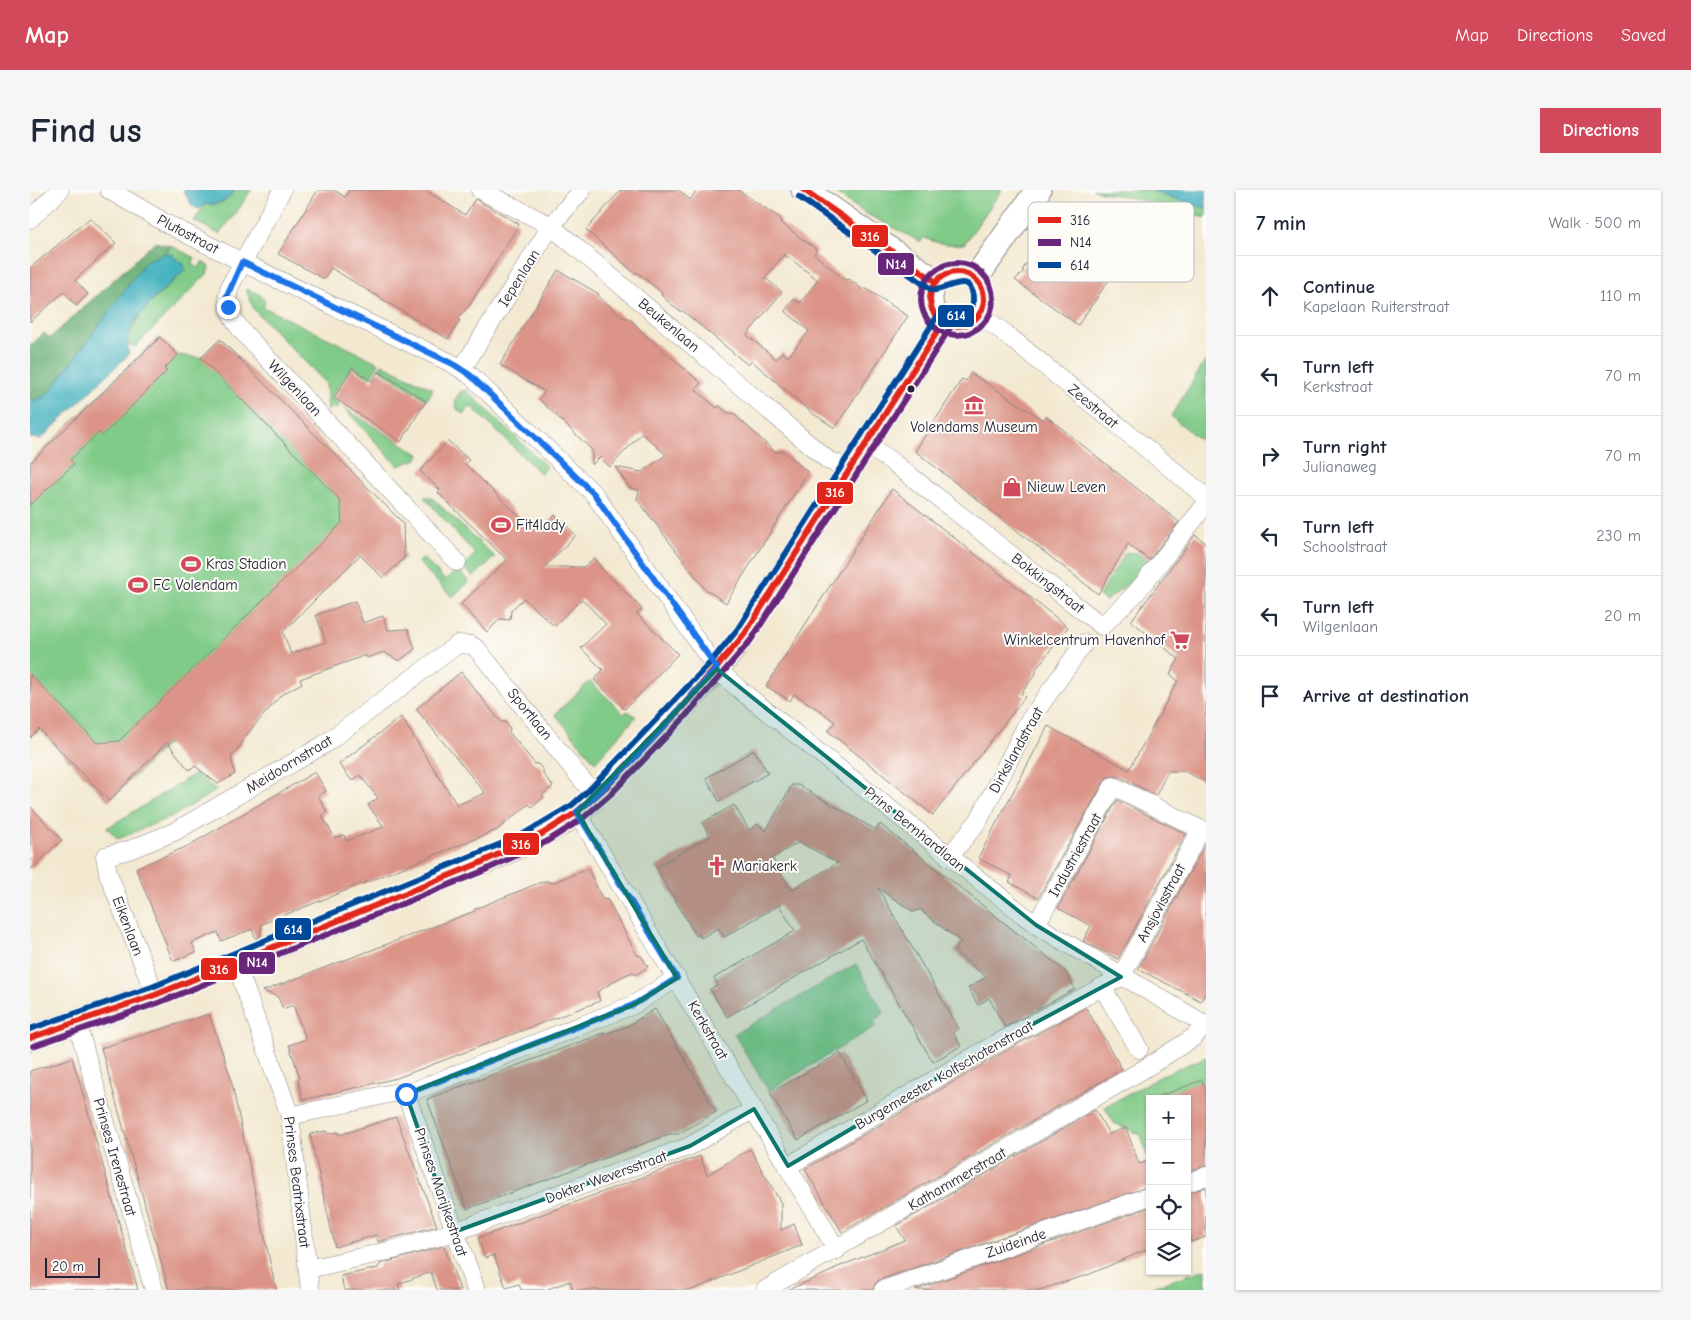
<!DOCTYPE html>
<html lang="en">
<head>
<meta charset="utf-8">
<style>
	:root { --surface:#fff; --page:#f6f6f7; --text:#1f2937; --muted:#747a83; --line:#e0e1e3; --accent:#d1495b }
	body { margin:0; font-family:"Comic Neue",sans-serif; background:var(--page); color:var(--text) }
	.controls { position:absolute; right:15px; bottom:15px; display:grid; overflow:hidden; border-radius:0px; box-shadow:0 1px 4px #0004 }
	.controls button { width:45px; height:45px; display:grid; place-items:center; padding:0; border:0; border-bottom:1px solid var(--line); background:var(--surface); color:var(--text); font:25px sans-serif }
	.scale { position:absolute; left:15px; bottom:12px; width:55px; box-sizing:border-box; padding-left:5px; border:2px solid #22223b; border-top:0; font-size:14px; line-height:18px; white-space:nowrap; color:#22223b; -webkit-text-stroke:4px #fdfcf7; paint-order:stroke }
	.stop { position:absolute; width:15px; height:15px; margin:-11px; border:4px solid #1a73e8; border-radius:50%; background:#fff }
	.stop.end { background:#1a73e8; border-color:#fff; box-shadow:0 1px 5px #0008 }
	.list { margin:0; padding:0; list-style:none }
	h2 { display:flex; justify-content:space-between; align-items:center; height:65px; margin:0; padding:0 20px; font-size:21px }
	h2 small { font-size:16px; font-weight:400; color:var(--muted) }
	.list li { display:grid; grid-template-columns:32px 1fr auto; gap:15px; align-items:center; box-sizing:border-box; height:80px; padding:0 20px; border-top:1px solid var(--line) }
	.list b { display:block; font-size:19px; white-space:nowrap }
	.list p { margin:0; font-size:16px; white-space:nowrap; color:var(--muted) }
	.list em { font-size:16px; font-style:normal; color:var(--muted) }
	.icon { flex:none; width:28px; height:28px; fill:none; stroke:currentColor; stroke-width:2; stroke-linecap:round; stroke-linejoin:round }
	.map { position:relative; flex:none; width:1176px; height:1100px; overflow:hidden; border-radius:0px }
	header { display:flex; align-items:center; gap:30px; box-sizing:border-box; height:70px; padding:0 25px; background:var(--accent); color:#fff }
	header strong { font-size:24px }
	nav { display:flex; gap:28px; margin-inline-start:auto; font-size:18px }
	.intro { display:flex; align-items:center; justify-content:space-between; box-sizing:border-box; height:120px; padding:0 30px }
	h1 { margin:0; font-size:35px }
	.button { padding:12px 22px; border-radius:0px; background:var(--accent); color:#fff; font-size:18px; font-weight:700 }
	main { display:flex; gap:30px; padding:0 30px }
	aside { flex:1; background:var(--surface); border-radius:0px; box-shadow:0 1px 4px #0004 }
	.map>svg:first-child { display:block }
	.green { fill:#81cb88; stroke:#527662 }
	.forest { fill:#68af74; stroke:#456858 }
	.water { fill:#44b2c0; stroke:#336a7e }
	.building { fill:#dc9488; fill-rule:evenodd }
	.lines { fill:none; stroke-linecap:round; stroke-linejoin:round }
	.street-casing { stroke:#8a8686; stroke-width:19 }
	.secondary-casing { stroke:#8a8686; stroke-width:27 }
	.street { stroke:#fff; stroke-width:18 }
	.secondary { stroke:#fff; stroke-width:25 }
	.bus-1-casing { stroke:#fdfcf7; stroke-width:10 }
	.bus-2-casing { stroke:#fdfcf7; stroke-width:10 }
	.bus-3-casing { stroke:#fdfcf7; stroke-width:10 }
	.bus-1 { stroke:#e1251b; stroke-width:6 }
	.bus-2 { stroke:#68257a; stroke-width:6 }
	.bus-3 { stroke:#004899; stroke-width:6 }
	.route { stroke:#1a73e8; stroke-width:6 }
	.marked { fill:#0f766e; fill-opacity:0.2; stroke:#0f766e; stroke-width:4; stroke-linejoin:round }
	.bus-dot { fill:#22223b; stroke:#fdfcf7; stroke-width:2 }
	.labels { text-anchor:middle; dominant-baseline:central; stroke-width:4; stroke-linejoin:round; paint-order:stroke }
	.street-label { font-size:15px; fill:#22223b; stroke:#fdfcf7 }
	.poi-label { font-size:15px; fill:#22223b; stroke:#fdfcf7; text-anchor:start }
	.key { fill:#fdfcf7; stroke:#bbbbbf; stroke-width:1 }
	.key-label { font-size:14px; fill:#22223b }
	.line-badge { stroke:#fdfcf7; stroke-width:2 }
	.badge-label { font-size:14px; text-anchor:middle; font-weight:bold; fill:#fff }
</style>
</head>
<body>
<header>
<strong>Map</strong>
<nav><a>Map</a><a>Directions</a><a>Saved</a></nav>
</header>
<div class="intro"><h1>Find us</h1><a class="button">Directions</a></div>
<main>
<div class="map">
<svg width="1176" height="1100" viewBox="0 0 1176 1100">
	<rect width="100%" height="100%" fill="#fdfcf7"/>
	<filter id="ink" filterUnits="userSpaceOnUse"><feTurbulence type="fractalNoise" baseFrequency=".02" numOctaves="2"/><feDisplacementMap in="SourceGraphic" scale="10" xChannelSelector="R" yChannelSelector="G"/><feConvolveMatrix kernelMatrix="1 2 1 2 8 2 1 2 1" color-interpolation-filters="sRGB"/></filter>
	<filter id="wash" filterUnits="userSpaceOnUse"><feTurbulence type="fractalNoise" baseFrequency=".0096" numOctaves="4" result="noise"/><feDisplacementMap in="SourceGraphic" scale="20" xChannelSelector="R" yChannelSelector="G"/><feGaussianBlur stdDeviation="1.12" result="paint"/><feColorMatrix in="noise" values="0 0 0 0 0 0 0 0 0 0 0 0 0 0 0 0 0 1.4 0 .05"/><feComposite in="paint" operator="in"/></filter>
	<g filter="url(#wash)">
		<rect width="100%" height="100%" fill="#f3e9d1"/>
		<g class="green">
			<path d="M205,0H221L207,22L189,44L164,31L175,14C185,16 200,9 205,0Z"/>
			<path d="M802,0H898L902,2L904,0H972L934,54C918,55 907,54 893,47L891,52L833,22Z"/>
			<path d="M1063,0H1118L1176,18V28L1125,13Z"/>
			<path d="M141,56L165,68L162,74L169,78L173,71L179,77L177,84L105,157L101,155L96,157C103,122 132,104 155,80L152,73L136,63Z"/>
			<path d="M216,99L229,104L235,112L233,117L349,173L340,188L322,176L301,208L310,215L305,220L302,217L298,221L296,193L224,120Z"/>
			<path d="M129,147L148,165L171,168L190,149L330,291L375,367L359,383L335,360L79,611L10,540L5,544L0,539V273Z"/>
			<path d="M1176,170V241L1170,250L1141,226Z"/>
			<path d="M352,174L403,199L397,210L349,179Z"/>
			<path d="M436,200L517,277L511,284L441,216L433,224L427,219L425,210L431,201Z"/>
			<path d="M314,218L390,265L387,269L368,276Z"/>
			<path d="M394,307H401L465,367L443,387L433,376L445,364Z"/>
			<path d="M1096,362L1107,363L1119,372L1109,385L1076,411L1069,406Z"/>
			<path d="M393,368L415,390L428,380L439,392L422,407L388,372Z"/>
			<path d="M560,491L594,524L598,521L606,527L565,572L525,524Z"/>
			<path d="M165,584L187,600L145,625L88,649L77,638Z"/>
			<path d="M826,774L854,823L844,831L846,836L739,901L704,844Z"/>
			<path d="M1176,867V945L1157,909H1120V965L1117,966L1111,945L1084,933L1075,917L1135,884Z"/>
			<path d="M1176,1079L1175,1100H1114Z"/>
		</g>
		<path class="forest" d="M125,52L141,56L59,148L22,199L13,207L0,212V156L14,143L20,148Z"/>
		<g class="water">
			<path d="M153,0H205C198,11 188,16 175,14L169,19L162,16Z"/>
			<path d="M1118,0H1176V18Z"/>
			<path d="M136,63L144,65L143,67L154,74L155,80C136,99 88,133 99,164L11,249L0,248V212L13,207L22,199L116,71Z"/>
		</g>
		<g id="blocks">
			<g class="building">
				<path d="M288,0H304L315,7L319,0H395L435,25L445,9L489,34L439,116L428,128L430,130L418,149L301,78L294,89L248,64Z"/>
				<path d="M591,0H649L660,10L667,0H708L750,28L751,33L787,60L784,64L815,90L819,89L833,100L835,98L878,126L805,238L782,223L722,171L718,175L653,121H649L632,106L631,102L607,82L606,84L556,40ZM754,64L788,90L770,113L764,109L755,121L779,141L758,167L752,162L746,169L717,145L752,102L735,88Z"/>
				<path d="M1038,13L1055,25L1057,23L1103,55L1048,135L985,90L994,81L992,80Z"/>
				<path d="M60,28L86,53L45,90L58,104L46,116L34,102L0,132V78Z"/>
				<path d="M528,80L569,104L568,106L594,128H599L604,133L614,144L671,193L666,200L687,218L689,216L698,223H703L745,262L753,261L778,282L696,413L675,399L607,309L609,300L600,298L585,277L612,282L636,265L612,243L580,277L570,267L562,275V260L509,209L515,202L470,175Z"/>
				<path d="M130,147L148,165L134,179L137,181L72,246L69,242L40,270L44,274L0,315V273Z"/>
				<path d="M190,149L373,333L374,368L353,388L330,365L253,442L261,464L296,452L286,425L325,411L333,433L353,426L358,440L378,439L385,459L369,471L354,462L337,468L336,465L270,489L272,493L251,505L211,551L213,552L201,567L205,584L188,594L165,576L159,580L137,552L79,611L9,539L0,548V484L67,553L89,551L312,333L310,310L171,168Z"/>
				<path d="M322,179L342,191L348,181L396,211L371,252L304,208Z"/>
				<path d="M941,183L1013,230L1016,226L1149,332L1119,370L1098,354L1068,404L885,261L932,189L936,191Z"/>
				<path d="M418,251L439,270L435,274L495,332L497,331L509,342L525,325L546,345L515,377H554L564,368L572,379L612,419L607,424L648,464L595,519L564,490L573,480L551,458L576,434L552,409L524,436L494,408L481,420L480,430L470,429L457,442L431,414L477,370L408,303L410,300L390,281Z"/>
				<path d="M862,299L1038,437L1006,479V483L991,504L995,507L903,625L798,541L805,532L791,521L764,504L760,511L736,496Z"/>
				<path d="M1165,345L1176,353V592L1154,581H1138L1126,605L1088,586L1077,587L1008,708L979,692L982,686L948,668L1018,536L1099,580L1148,491L1140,484L1149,469L1101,431Z"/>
				<path d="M431,482L471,532H475L480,538L479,542L505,574H508L513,580V584L523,596L512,605L514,607L502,617L499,614L467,640L232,734L230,747L226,749L222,739L191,751L188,742L162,753L166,762L144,771L142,769L106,678L158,656L285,582L296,601L288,606L297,622L292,626L305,648L314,645L316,651L354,637L338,615L348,608L330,585L322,591L309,574L371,527L427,615L455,603L386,519Z"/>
				<path d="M724,560L738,583L689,611L676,588Z"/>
				<path d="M762,595H768L846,640L850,634L1035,781L1045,799L975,837L959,808L948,815L938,798L956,787L924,761L931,752L894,723L891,719L884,722L848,698L929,839L923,842L931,856L903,872L831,749L697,827L680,799L688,795L684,788L765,741L749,715L694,747L688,738L671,748L669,744L666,746L626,677L680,646L672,633L704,615L719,640L728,634L736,641ZM769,652L808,673L761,700L742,668Z"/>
				<path d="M1087,610L1156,644L1088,769L1053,751L1061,736L1028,718Z"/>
				<path d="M0,616L32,650L0,680Z"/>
				<path d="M1175,654L1176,802L1171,811L1108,779Z"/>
				<path d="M558,679L573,710L577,709L607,765L611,766L618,777L605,785L603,782L591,787L567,802L570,811L367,888L273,910L268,889L270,888L259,855L276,849L263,815L253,819L248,807L233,801L445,721V719L509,693L516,691L521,693Z"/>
				<path d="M1056,818L1092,879L812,1042L775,979L986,855Z"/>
				<path d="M625,819L686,922L648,944H640L437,1019L397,909L574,843L575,844L596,837Z"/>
				<path d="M179,824L200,885L246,1100H139L71,858Z"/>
				<path d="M810,863L837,910L768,950L740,903Z"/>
				<path d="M42,868L50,894L108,1100H0V881Z"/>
				<path d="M1172,890L1176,901V976L1157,982V909L1127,907Z"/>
				<path d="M1065,920L1079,944L1096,938L1109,974L1120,971V996L849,1090L845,1094L843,1100H758L804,1080L803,1079L875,1050L866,1036Z"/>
				<path d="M366,927L407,1036L348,1052L346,1045L305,1057L280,944L296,941L298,944L308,942L309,945Z"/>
				<path d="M720,959L751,1013V1040L764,1034L772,1055L662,1100H543L540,1091L515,1100H491L489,1094L476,1098L464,1065L455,1068L448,1048L670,966L677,985Z"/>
				<path d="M1176,997V1047L1161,1052L1157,1041V1003Z"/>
				<path d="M1120,1017V1058L1060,1084L1009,1100H885Z"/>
				<path d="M414,1056L430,1100H407L401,1082L368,1094L370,1100H314L311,1086L348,1078L350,1074Z"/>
			</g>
		</g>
	</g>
	<g filter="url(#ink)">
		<use href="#blocks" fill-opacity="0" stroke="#8a8686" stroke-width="1"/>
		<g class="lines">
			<defs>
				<g id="street">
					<path d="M79,0L139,35L212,72L423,174L440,185L564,304L687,479L710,500L1006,735L1176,835"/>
					<path d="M252,0L200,96C194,114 200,125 211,140L427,372"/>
					<path d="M450,0L521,36L799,271L821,278"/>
					<path d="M0,29L30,0"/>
					<path d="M949,125L971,140L1176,307"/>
					<path d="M432,179L521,36L552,0"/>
					<path d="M836,254L865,274L1072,436L1106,403L1176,314"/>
					<path d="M547,622L807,1060"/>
					<path d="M919,667L949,630L997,534L1054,453"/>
					<path d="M1006,735L1083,596L1176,642"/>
					<path d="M206,773L260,926L280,1100"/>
					<path d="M1091,787L1171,639"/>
					<path d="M1072,797L1109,859"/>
					<path d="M125,805L78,683L75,666L99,660L144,642L295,554L428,454L441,455L447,459L565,606"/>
					<path d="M47,833L124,1100"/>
					<path d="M376,904L446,1100"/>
					<path d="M260,926L363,903L376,904L603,815L647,788"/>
					<path d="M758,976L960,857L1091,787"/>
					<path d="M1157,993L1176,986"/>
					<path d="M278,1079L363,1060L424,1042L660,956L724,919"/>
					<path d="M735,1100L1119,876L1164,847L1176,833"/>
					<path d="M853,1100L1120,1006"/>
				</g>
				<g id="secondary">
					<path d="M774,0L906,92"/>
					<circle cx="927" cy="109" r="27"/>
					<path d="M945,89L1008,0"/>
					<path d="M0,848L125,805L450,673C483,659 517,644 547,622C568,606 586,586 604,567C643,528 680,488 714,445L913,133"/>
				</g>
			</defs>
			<use href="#street" class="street-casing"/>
			<use href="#secondary" class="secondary-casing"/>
			<use href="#street" class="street"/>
			<use href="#secondary" class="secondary"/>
			<defs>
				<g id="bus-1">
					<path d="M774,0L906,92"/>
					<circle cx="927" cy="109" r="27"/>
					<path d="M0,848L125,805L450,673L512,644L547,622L577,596L647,523L714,445L913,133"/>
				</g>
				<g id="bus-2">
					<path d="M769,7L901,99"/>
					<circle cx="927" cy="109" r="36"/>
					<path d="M3,856L128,813L453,681L516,652L552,629L583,602L653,529L721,450L920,138"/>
				</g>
				<path id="bus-3" d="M0,839L122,797L490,646L542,615L559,600L680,473L707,440L906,128C918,118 942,138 943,111C944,76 913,103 902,100L769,7"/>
			</defs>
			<use href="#bus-1" class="bus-1-casing"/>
			<use href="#bus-2" class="bus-2-casing"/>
			<use href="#bus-3" class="bus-3-casing"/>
			<use href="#bus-1" class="bus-1"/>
			<use href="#bus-2" class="bus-2"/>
			<use href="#bus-3" class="bus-3"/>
		</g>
	</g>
	<g class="lines" filter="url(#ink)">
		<path class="route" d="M198,117L197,106L212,72L423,174L440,185L564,304L687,478C642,527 598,579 547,622L647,788L603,815L376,904"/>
	</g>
	<path class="marked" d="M687,479L1006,735L1091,787L960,857L758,976L724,919L660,956L424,1042L376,904L603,815L647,788L547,622Z"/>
	<defs>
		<symbol id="museum-bare" viewBox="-9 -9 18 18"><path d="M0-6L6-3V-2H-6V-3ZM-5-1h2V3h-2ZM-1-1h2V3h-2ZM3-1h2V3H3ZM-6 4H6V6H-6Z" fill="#d1495b" stroke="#fdfcf7" stroke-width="2.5" paint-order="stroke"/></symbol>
		<symbol id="shop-bare" viewBox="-9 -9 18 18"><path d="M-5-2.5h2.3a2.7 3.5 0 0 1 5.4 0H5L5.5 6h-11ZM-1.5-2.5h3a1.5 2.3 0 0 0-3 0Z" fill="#d1495b" stroke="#fdfcf7" stroke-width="2.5" paint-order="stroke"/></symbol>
		<symbol id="stadium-bare" viewBox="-9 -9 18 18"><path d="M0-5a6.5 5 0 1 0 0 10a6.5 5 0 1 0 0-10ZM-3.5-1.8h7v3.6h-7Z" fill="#d1495b" stroke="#fdfcf7" stroke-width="2.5" paint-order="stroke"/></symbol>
		<symbol id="supermarket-bare" viewBox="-9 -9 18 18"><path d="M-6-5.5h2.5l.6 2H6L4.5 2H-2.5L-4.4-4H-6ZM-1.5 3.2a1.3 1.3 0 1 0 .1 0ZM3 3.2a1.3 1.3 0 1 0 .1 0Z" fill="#d1495b" stroke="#fdfcf7" stroke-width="2.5" paint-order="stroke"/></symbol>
		<symbol id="church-bare" viewBox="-9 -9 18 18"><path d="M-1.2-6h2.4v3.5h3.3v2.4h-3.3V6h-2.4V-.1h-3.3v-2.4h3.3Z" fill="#d1495b" stroke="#fdfcf7" stroke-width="2.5" paint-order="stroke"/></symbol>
	</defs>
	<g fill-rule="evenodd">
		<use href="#museum-bare" x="930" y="201" width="28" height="28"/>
		<use href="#shop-bare" x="968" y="283" width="28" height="28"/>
		<use href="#stadium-bare" x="457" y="321" width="28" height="28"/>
		<use href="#stadium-bare" x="147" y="360" width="28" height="28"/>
		<use href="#stadium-bare" x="94" y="381" width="28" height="28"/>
		<use href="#supermarket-bare" x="1136" y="436" width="28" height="28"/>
		<use href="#church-bare" x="673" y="662" width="28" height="28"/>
	</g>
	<circle class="bus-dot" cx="881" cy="199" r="4.5"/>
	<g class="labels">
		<g class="street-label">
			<text transform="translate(158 44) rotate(28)">Plutostraat</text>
			<text transform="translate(489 88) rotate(-58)">Iepenlaan</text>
			<text transform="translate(639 135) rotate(40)">Beukenlaan</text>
			<text transform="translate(265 198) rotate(47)">Wilgenlaan</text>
			<text transform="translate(1063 216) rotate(40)">Zeestraat</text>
			<text transform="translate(1018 393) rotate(38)">Bokkingstraat</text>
			<text transform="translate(500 524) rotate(51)">Sportlaan</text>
			<text transform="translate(986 560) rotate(-61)">Dirkslandstraat</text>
			<text transform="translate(259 574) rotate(-31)">Meidoornstraat</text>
			<text transform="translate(885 639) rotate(39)">Prins Bernhardlaan</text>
			<text transform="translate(1045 665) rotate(-61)">Industriestraat</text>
			<text transform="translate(1131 713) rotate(-62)">Ansjovisstraat</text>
			<text transform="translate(98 736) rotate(69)">Eikenlaan</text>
			<text transform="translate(678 840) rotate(60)">Kerkstraat</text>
			<text transform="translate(914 885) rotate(-30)">Burgemeester Kolfschotenstraat</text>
			<text transform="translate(85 967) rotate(74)">Prinses Irenestraat</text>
			<text transform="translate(576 987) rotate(-20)">Dokter Weversstraat</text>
			<text transform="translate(927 989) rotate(-30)">Kathammerstraat</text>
			<text transform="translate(267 992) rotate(83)">Prinses Beatrixstraat</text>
			<text transform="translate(411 1002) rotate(71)">Prinses Marijkestraat</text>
			<text transform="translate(986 1053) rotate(-19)">Zuideinde</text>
		</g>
		<g class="poi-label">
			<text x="944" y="237" text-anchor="middle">Volendams Museum</text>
			<text x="997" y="297">Nieuw Leven</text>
			<text x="486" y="335">Fit4lady</text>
			<text x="176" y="374">Kras Stadion</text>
			<text x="123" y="395">FC Volendam</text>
			<text x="1135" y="450" text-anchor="end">Winkelcentrum Havenhof</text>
			<text x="702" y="676">Mariakerk</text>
		</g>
	</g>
	<rect x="998" y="12" width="166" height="80" rx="8" class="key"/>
	<rect x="1008" y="27" width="23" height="6" fill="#e1251b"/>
	<rect x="1008" y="49" width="23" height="7" fill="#68257a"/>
	<rect x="1008" y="72" width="23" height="6" fill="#004899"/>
	<g class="key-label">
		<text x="1040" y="35">316</text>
		<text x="1040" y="57">N14</text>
		<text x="1040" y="80">614</text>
	</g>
	<g class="line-badge">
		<rect x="821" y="34" width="38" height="24" rx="5" fill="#e1251b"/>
		<rect x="847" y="62" width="38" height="24" rx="5" fill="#68257a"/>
		<rect x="907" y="114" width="38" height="24" rx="5" fill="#004899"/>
		<rect x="786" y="291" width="38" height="24" rx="5" fill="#e1251b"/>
		<rect x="472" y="642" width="38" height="24" rx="5" fill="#e1251b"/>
		<rect x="244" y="727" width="38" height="24" rx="5" fill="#004899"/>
		<rect x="208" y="761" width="38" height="24" rx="5" fill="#68257a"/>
		<rect x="170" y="767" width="38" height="24" rx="5" fill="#e1251b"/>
	</g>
	<g class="badge-label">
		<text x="840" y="51">316</text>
		<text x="866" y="79">N14</text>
		<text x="926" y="130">614</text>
		<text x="805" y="307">316</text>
		<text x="491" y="659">316</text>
		<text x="263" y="744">614</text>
		<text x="227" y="777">N14</text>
		<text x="189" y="784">316</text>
	</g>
</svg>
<div class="controls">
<button>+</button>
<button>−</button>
<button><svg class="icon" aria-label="locate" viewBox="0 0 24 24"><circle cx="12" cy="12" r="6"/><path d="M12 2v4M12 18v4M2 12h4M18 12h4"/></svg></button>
<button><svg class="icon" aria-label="layers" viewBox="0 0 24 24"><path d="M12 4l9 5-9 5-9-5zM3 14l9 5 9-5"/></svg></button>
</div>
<div class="scale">20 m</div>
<div class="stop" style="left:376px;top:904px"></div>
<div class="stop end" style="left:198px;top:117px"></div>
</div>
<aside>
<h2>7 min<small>Walk · 500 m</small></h2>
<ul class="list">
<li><svg class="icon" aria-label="ahead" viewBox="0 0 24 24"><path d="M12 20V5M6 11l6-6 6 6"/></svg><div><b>Continue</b><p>Kapelaan Ruiterstraat</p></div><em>110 m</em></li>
<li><svg class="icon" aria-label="left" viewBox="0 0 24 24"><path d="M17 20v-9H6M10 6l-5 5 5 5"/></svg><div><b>Turn left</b><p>Kerkstraat</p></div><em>70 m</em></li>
<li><svg class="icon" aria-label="right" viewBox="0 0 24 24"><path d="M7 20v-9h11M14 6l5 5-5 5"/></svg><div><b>Turn right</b><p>Julianaweg</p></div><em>70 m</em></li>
<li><svg class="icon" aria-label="left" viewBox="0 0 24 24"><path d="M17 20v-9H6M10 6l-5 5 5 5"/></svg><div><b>Turn left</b><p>Schoolstraat</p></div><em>230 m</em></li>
<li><svg class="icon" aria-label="left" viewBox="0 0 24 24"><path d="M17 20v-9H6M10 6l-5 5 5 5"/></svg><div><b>Turn left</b><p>Wilgenlaan</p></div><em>20 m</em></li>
<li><svg class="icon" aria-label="arrive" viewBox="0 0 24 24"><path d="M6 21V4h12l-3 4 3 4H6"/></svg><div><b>Arrive at destination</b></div></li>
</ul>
</aside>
</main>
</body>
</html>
